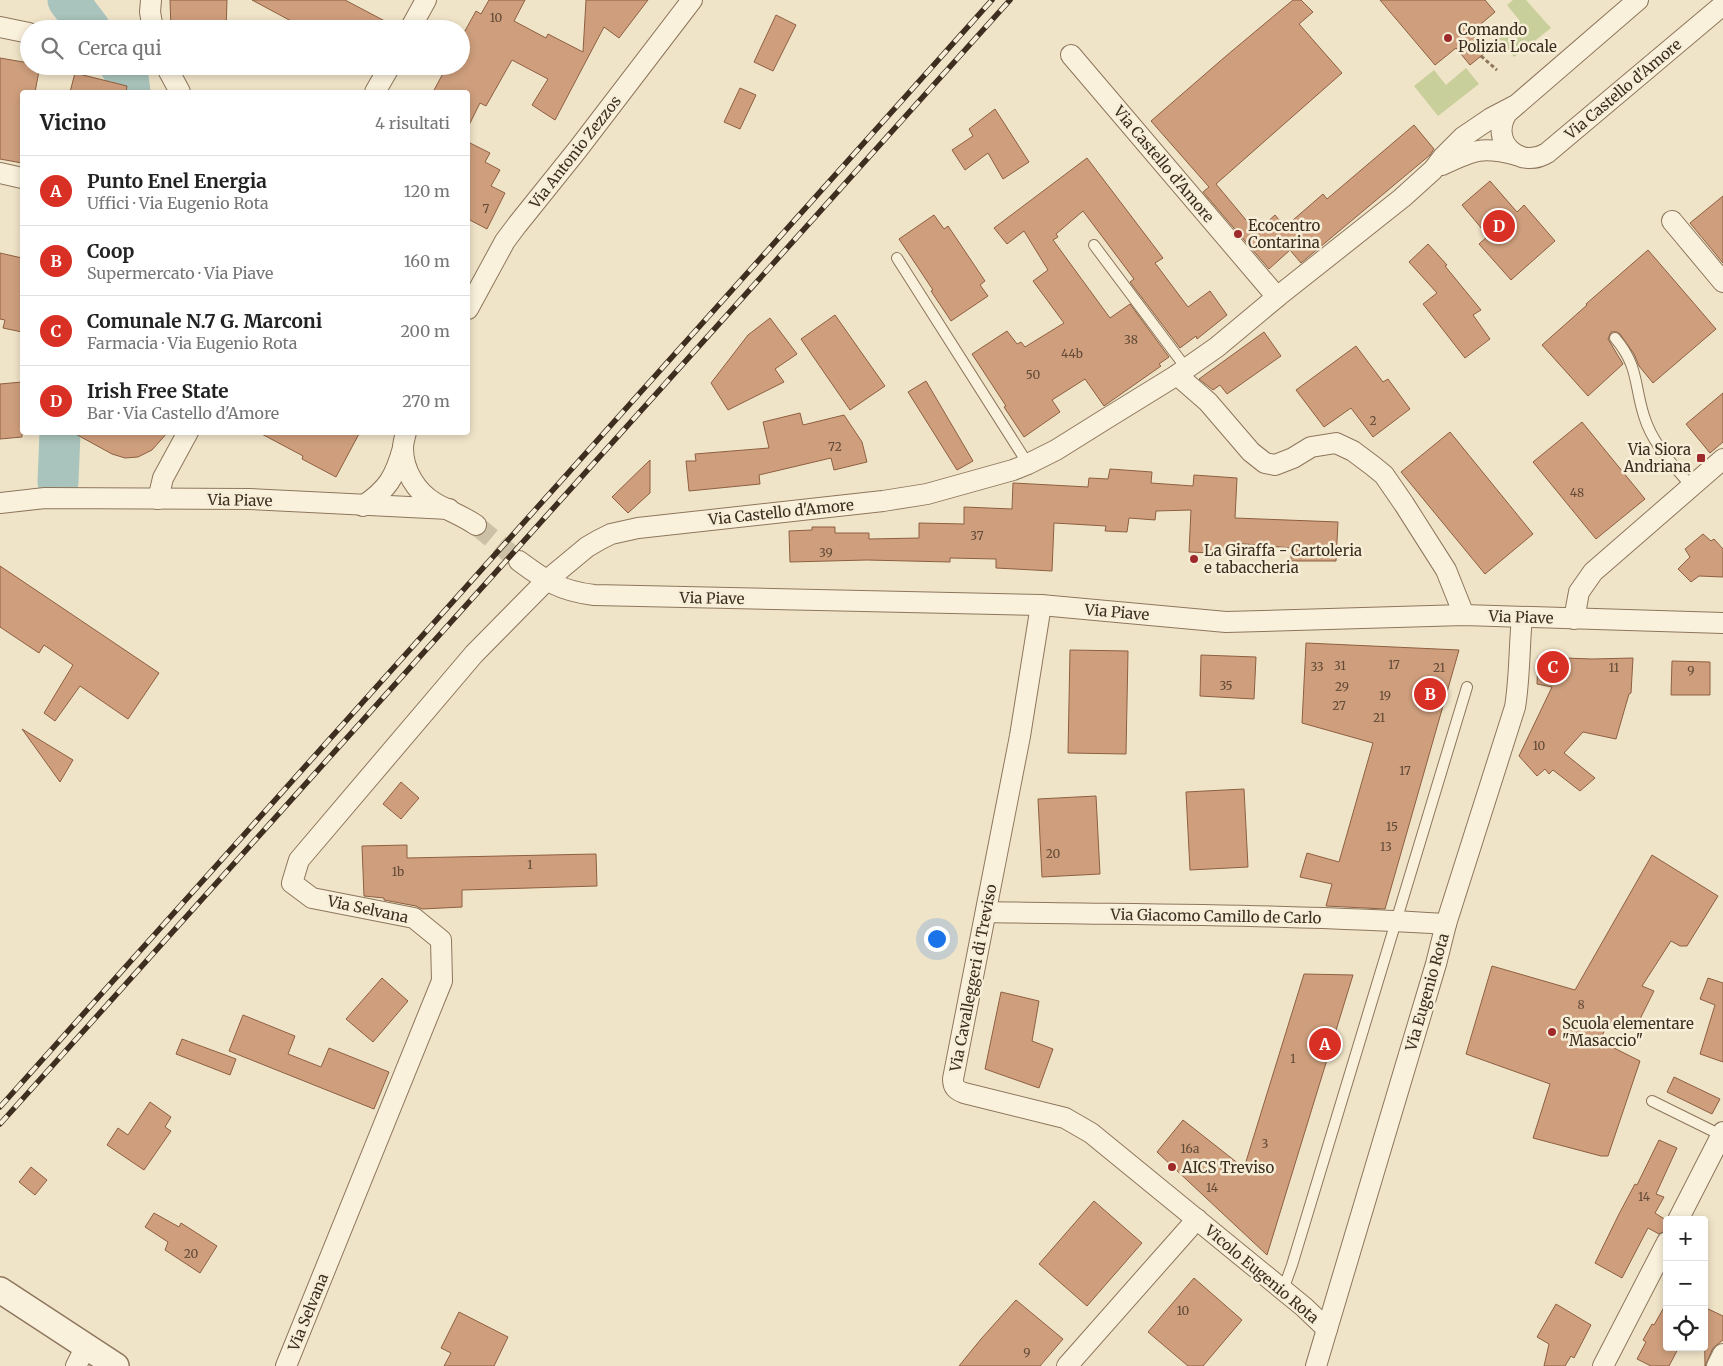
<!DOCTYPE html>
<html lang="it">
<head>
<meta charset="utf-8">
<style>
	:root { --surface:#fff; --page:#f6f6f6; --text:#222; --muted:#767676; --line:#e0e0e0; --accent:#d93025 }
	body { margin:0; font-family:Merriweather,serif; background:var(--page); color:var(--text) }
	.controls { position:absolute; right:15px; bottom:15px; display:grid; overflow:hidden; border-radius:5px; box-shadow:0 2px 8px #0003 }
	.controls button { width:45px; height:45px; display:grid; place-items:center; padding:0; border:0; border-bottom:1px solid var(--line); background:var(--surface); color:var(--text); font:25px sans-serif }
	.you { position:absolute; left:936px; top:938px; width:18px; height:18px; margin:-12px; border:4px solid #fff; border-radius:50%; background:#1a73e8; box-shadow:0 0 0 8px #1a73e833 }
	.badge { display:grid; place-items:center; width:32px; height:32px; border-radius:50%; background:var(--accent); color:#fff; font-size:16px; font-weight:700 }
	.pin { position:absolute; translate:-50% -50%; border:2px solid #fff; box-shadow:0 1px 5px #0006 }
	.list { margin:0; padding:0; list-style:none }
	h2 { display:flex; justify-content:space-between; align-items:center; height:65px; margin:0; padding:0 20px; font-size:21px }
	h2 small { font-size:16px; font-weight:400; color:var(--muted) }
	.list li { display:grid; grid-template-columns:32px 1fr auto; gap:15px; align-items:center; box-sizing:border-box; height:70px; padding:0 20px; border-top:1px solid var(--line) }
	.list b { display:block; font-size:19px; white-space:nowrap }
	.list p { margin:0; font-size:16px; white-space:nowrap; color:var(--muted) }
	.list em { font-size:16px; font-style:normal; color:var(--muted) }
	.icon { flex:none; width:28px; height:28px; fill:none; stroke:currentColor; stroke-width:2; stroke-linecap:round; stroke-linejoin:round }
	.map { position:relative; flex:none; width:1723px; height:1366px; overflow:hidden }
	.search { position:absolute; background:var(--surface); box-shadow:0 2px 8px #0003; left:20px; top:20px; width:450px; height:55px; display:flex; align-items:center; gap:12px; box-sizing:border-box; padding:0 18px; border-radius:28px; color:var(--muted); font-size:19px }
	.panel { position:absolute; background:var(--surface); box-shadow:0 2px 8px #0003; left:20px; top:90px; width:450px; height:345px; border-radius:5px }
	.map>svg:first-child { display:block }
	.green { fill:#c9cf9b }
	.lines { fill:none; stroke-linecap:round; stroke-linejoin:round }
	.river { stroke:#a9c4bc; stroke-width:41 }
	.building { fill:#cf9f7d; stroke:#8d5f41 }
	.minor-tunnel { stroke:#ccc0a6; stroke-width:20; stroke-dasharray:20 10; stroke-linecap:butt }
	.service-casing { stroke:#8d765c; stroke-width:12 }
	.minor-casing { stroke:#8d765c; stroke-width:22 }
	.tertiary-casing { stroke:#8d765c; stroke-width:28 }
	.path { stroke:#8d765c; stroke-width:3; stroke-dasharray:4 2.5; stroke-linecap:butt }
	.service { stroke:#faf1dc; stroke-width:10 }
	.minor { stroke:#faf1dc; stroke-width:20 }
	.tertiary { stroke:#faf1dc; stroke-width:25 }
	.rail-casing { stroke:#3d2e20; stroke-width:5.5 }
	.rail { stroke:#f7eed8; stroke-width:4; stroke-dasharray:11; stroke-linecap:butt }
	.poi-dot { fill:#9e2a2b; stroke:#f7eed8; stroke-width:2 }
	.labels { text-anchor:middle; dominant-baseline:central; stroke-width:5; stroke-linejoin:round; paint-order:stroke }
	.number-label { font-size:12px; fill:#624a37 }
	.poi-label { font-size:15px; fill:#3d2e20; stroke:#f7eed8; text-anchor:start }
	.street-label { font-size:15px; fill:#3d2e20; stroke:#f7eed8 }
</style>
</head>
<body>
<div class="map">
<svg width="1723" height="1366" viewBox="0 0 1723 1366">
	<rect width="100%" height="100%" fill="#f0e4c8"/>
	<g class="green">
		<path d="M1513,0H1526L1551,28L1514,57L1498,39L1520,21L1507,5Z"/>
		<path d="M1466,68L1479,84L1438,116L1414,86L1434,70L1446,85Z"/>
	</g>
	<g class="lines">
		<g class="river">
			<path d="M68,0L90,29"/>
			<path d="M120,66L128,76L130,92"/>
			<path d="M58,482L60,432"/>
		</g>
	</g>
	<g class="building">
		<path d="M170,0H227L226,29H171Z"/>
		<path d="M252,0H345L398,28L306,29Z"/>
		<path d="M489,0H525L514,21L546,38L548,34L583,52L586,0H648L619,38L604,27L555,120L532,105L548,79L512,60L486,106L480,103L468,127V92H433L447,66H461V38L476,11L481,14Z"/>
		<path d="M1293,0H1301L1313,12L1299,24L1342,73L1216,184L1256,232L1275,215L1285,227L1323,194L1327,199L1414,125L1434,149L1430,155L1301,263L1290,250L1269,269L1203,192L1209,187L1151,121L1226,56Z"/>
		<path d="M1380,0H1485L1495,12L1475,29L1491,48L1470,65L1456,48L1435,65Z"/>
		<path d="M776,15L796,25L773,71L754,62Z"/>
		<path d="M0,58L29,63V66H40L35,92H22V163L0,159Z"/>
		<path d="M75,73L127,86L126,92H70Z"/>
		<path d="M740,88L756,95L740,129L724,122Z"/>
		<path d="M995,109L1029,162L1003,179L988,153L965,170L952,150L973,136L969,129Z"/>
		<path d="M468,142L490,153L485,162L500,170L491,186L505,193L487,229L468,219Z"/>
		<path d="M1087,158L1163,258L1155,263L1188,307L1210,291L1227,315L1197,339L1196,336L1180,348L1130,282L1134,279L1083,211L1056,234L1058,237L1053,240L1110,318L1130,304L1169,357L1159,364L1161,366L1104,406L1085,379L1052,400L1060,412L1024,437L1004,407L1006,406L972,354L1007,331L1017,344L1021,342L1025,347L1064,323L1033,281L1048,270L1024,231L1007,244L994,228Z"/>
		<path d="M1490,181L1517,212L1524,205L1555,241L1511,280L1479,244L1488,236L1462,205Z"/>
		<path d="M1723,196V263L1690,223Z"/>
		<path d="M934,215L944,229L948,226L985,281L980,285L988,296L951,321L931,291L933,290L899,239Z"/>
		<path d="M1428,244L1447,265L1445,266L1481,310L1473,315L1490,339L1465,358L1423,304L1437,293L1409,262Z"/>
		<path d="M1648,250L1716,329L1653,383L1639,366L1634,354L1620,334L1617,332H1611L1608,339L1623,364L1588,396L1542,345L1587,305L1586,304Z"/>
		<path d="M0,253L22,258V332L3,328L5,320L0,319Z"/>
		<path d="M835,315L885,386L850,410L801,339Z"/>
		<path d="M770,318L797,354L775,369L784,382L728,410L711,383L748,335Z"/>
		<path d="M1264,332L1281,356L1227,394L1220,385L1213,390L1199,379Z"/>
		<path d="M1356,346L1383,382L1388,379L1410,409L1373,437L1351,408L1324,427L1296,390Z"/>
		<path d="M926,381L973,461L957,470L908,392Z"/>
		<path d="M22,382V437L0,439V384Z"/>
		<path d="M1723,393V442L1710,453L1686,424Z"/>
		<path d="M800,413L803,425L844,415L862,442L867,462L834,470L831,458L759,475L760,484L689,491L686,461H696L695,454L769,448L763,422Z"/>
		<path d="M1582,422L1645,499L1596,539L1533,462Z"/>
		<path d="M72,432H168L152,450L138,457L125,458L112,454Z"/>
		<path d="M258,432H360L336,477L302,459L303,456Z"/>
		<path d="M1450,432L1533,534L1485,574L1401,472Z"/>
		<path d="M650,460V493L628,513L612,497Z"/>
		<path d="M1110,469L1152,472L1151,483L1193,486L1194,475L1237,478L1235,518L1338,522L1336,561H1291V548L1234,543V554L1189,552L1191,510L1156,511L1155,520L1129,518L1127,532L1105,531L1106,526L1054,523L1052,571L996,568V559L950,558V562L867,560L790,562L789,531L812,530V527H835V533H869V539L919,538V523L964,524V507L1012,509L1013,483L1088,487L1089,478L1108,479Z"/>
		<path d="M1703,534L1711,541L1714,539L1723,549V577L1699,576L1691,582L1678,569L1690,557L1685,549Z"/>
		<path d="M0,566L159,673L128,719L80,686L55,721L44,713L73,665L44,645L39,653L0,627Z"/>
		<path d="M1306,643L1459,650L1385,909L1326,906L1332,884L1300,877L1307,853L1339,862L1373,743L1302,723Z"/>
		<path d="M1070,650L1128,651L1126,754L1068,753Z"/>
		<path d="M1201,655L1256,657L1254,699L1200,696Z"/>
		<path d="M1538,657L1592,659L1633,658L1631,693L1629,694L1616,739L1583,732L1564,753L1595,778L1580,791L1553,770L1549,774L1545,769L1537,776L1519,756L1552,687L1537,684Z"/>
		<path d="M1672,661L1710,662V695H1671Z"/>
		<path d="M22,729L73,760L60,782Z"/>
		<path d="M401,782L419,798L401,819L383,804Z"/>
		<path d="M1244,789L1248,867L1190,870L1186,792Z"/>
		<path d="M1096,796L1100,874L1042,877L1038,799Z"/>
		<path d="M407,845V858L596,854L597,886L462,890V907L422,909L416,906L384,900V898L364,896L362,846Z"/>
		<path d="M1652,855L1718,896L1687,946H1680L1671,941L1642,986L1654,991L1634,1031L1608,1022L1600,1041L1640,1061L1608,1156H1601L1533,1138L1550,1084L1466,1054L1492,966L1575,990Z"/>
		<path d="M1304,974L1353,975L1267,1255L1157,1152L1183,1120L1244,1168Z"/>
		<path d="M382,978L408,1001L373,1042L346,1019Z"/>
		<path d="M1708,978L1723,983V1062L1700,1054L1715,1005L1700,999Z"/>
		<path d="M1001,992L1039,1001L1032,1041L1053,1049L1039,1088L985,1069Z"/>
		<path d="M243,1015L295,1036L288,1054L321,1067L329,1048L389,1072L374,1109L229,1051Z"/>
		<path d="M182,1039L236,1059L230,1075L176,1054Z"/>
		<path d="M1674,1077L1720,1099L1712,1114L1667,1092Z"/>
		<path d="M150,1102L171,1117L165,1127L171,1131L144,1170L107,1145L118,1128L128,1135Z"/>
		<path d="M1659,1140L1677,1148L1656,1194L1664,1197L1655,1213L1666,1220L1667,1230L1659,1234L1648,1228L1622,1278L1595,1263L1619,1214L1635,1184L1637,1185Z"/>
		<path d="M31,1167L47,1180L35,1195L19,1182Z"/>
		<path d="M1094,1201L1142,1243L1087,1306L1039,1264Z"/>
		<path d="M154,1213L179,1227L181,1223L217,1246L200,1273L165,1250L168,1242L145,1227Z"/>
		<path d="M1194,1278L1242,1320L1203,1366H1188L1148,1332Z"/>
		<path d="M1016,1300L1063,1339L1040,1366H959L981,1339Z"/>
		<path d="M1667,1302V1347H1679L1669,1366H1651L1637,1359L1646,1342L1643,1340L1652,1324L1654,1325Z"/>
		<path d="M1556,1304L1591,1325L1574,1358L1571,1356L1565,1366H1544L1549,1344L1537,1337Z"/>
		<path d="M1704,1307L1723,1316V1340L1713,1348L1705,1366Z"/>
		<path d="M459,1312L508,1337L494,1366H444L451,1353L441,1348Z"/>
	</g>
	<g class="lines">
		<path class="minor-tunnel" d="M476,525L519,561"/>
		<defs>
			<g id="service">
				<path d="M1094,245L1186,368"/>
				<path d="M897,258L1028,464"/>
				<path d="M1615,338C1639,366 1634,385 1644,416C1652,443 1673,465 1691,486"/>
				<path d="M1652,1101L1721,1135"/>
				<path d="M1283,1290L1292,1265L1467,687"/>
			</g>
			<g id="minor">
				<path d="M151,0L150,12L153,29"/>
				<path d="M1638,0L1507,113C1489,141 1519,170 1547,153L1723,5"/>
				<path d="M0,27L29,33"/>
				<path d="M410,29L426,0"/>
				<path d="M1071,55L1277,297"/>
				<path d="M166,66L180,92"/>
				<path d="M375,92L390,66"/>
				<path d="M1442,165C1474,150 1481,146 1517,155"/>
				<path d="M0,173L22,178"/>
				<path d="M1672,221L1723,282"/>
				<path d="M468,309L505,241L517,225L578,149L692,0"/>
				<path d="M1177,375L1208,402L1251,452L1265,463L1275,465L1293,458L1311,447L1336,443L1353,451L1373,466L1384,475L1404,504L1446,570L1464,615"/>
				<path d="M406,432C405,437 403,443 403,448C403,470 416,492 435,503C449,511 463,516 476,525"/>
				<path d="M158,499L163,478L188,432"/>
				<path d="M0,503L45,498L249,499L449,509"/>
				<path d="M363,506C388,489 395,477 403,448"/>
				<path d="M519,561C546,581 560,591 594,595L1041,605L1226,622L1464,615L1723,623"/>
				<path d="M1041,605L1020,736L953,1079C953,1087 956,1090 964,1093L1065,1118L1091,1133L1304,1307L1327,1329"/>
				<path d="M1574,619L1579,592L1593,572L1723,459"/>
				<path d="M986,912C1139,915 1293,914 1446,924"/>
				<path d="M1678,1220L1723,1132"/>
				<path d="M76,1366L86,1346"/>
				<path d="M286,1366L442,981L441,940L414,918L312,898L292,883L299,860L474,654L546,581L587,547L599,540L611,534L638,528L883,501L927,494L1013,470L1028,464L1056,450L1104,420L1177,375L1217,347L1277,297L1402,198L1433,170L1443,157L1463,137L1491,118L1514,106"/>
				<path d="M1067,1366L1197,1219"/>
				<path d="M1316,1366L1436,964L1446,924L1515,707C1520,677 1519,647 1522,617"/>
				<path d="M1603,1366L1667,1242"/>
				<path d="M1717,1366L1723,1354"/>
			</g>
			<path id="tertiary" d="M0,1290L116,1366"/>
		</defs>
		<use href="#service" class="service-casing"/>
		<use href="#minor" class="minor-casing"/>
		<use href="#tertiary" class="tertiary-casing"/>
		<path class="path" d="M1481,56L1497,70"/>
		<use href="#service" class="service"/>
		<use href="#minor" class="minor"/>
		<use href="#tertiary" class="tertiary"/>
		<defs>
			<g id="rail">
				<path d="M0,1107L992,0"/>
				<path d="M0,1124L1010,0"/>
			</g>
		</defs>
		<use href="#rail" class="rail-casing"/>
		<use href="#rail" class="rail"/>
	</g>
	<g class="poi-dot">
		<circle cx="1448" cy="38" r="5"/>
		<circle cx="1238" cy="234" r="5"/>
		<rect x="1696" y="453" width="10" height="10" rx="2.5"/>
		<circle cx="1194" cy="559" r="5"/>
		<circle cx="1552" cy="1032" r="5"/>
		<circle cx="1172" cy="1167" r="5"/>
	</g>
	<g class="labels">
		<g class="number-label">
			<text x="496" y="17">10</text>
			<text x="486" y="208">7</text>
			<text x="1131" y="339">38</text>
			<text x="1072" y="353">44b</text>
			<text x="1033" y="374">50</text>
			<text x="1373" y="420">2</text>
			<text x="835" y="446">72</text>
			<text x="1577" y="492">48</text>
			<text x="977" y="535">37</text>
			<text x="826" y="552">39</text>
			<text x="1394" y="664">17</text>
			<text x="1340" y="665">31</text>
			<text x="1317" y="666">33</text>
			<text x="1439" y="667">21</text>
			<text x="1614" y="667">11</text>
			<text x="1691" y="670">9</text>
			<text x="1226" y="685">35</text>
			<text x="1342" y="686">29</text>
			<text x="1385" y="695">19</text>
			<text x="1339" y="705">27</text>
			<text x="1379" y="717">21</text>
			<text x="1539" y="745">10</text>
			<text x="1405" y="770">17</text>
			<text x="1392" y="826">15</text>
			<text x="1386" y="846">13</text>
			<text x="1053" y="853">20</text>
			<text x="530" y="864">1</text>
			<text x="398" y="871">1b</text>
			<text x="1581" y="1004">8</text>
			<text x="1293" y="1058">1</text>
			<text x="1265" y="1143">3</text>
			<text x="1190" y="1148">16a</text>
			<text x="1212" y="1187">14</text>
			<text x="1644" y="1196">14</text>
			<text x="191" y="1253">20</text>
			<text x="1183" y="1310">10</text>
			<text x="1027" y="1352">9</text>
		</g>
		<g class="poi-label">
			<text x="1458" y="29">Comando<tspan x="1458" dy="17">Polizia Locale</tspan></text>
			<text x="1248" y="225">Ecocentro<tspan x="1248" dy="17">Contarina</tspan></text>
			<text x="1691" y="449" text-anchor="end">Via Siora<tspan x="1691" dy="17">Andriana</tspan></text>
			<text x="1204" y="550">La Giraffa - Cartoleria<tspan x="1204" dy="17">e tabaccheria</tspan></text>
			<text x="1562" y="1023">Scuola elementare<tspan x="1562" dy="17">"Masaccio"</tspan></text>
			<text x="1182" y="1167">AICS Treviso</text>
		</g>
		<g class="street-label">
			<text transform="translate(1623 89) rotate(-40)">Via Castello d'Amore</text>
			<text transform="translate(575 152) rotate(-52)">Via Antonio Zezzos</text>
			<text transform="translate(1164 164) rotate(50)">Via Castello d'Amore</text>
			<text transform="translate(240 500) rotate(1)">Via Piave</text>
			<text transform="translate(781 512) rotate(-6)">Via Castello d'Amore</text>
			<text transform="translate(712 598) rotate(1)">Via Piave</text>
			<text transform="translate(1117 612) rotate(5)">Via Piave</text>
			<text transform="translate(1521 617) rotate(2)">Via Piave</text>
			<text transform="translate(368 909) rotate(12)">Via Selvana</text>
			<text transform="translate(1216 916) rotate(1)">Via Giacomo Camillo de Carlo</text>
			<text transform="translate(973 978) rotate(-79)">Via Cavalleggeri di Treviso</text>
			<text transform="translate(1427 992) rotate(-74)">Via Eugenio Rota</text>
			<text transform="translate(1262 1274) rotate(40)">Vicolo Eugenio Rota</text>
			<text transform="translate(308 1312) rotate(-68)">Via Selvana</text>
		</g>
	</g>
</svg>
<div class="controls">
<button>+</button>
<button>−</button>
<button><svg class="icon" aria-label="locate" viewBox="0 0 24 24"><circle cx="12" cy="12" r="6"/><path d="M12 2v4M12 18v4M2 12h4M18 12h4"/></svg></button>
</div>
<div class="you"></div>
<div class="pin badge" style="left:1325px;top:1044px">A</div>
<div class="pin badge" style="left:1430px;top:694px">B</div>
<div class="pin badge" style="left:1553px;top:667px">C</div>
<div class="pin badge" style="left:1499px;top:226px">D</div>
<div class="search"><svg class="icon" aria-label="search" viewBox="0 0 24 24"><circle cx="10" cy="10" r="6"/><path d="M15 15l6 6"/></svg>Cerca qui</div>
<section class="panel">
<h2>Vicino<small>4 risultati</small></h2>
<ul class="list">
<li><span class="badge">A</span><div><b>Punto Enel Energia</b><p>Uffici · Via Eugenio Rota</p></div><em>120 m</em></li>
<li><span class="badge">B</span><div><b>Coop</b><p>Supermercato · Via Piave</p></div><em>160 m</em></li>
<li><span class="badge">C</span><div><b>Comunale N.7 G. Marconi</b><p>Farmacia · Via Eugenio Rota</p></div><em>200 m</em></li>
<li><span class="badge">D</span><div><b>Irish Free State</b><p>Bar · Via Castello d'Amore</p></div><em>270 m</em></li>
</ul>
</section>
</div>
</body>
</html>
